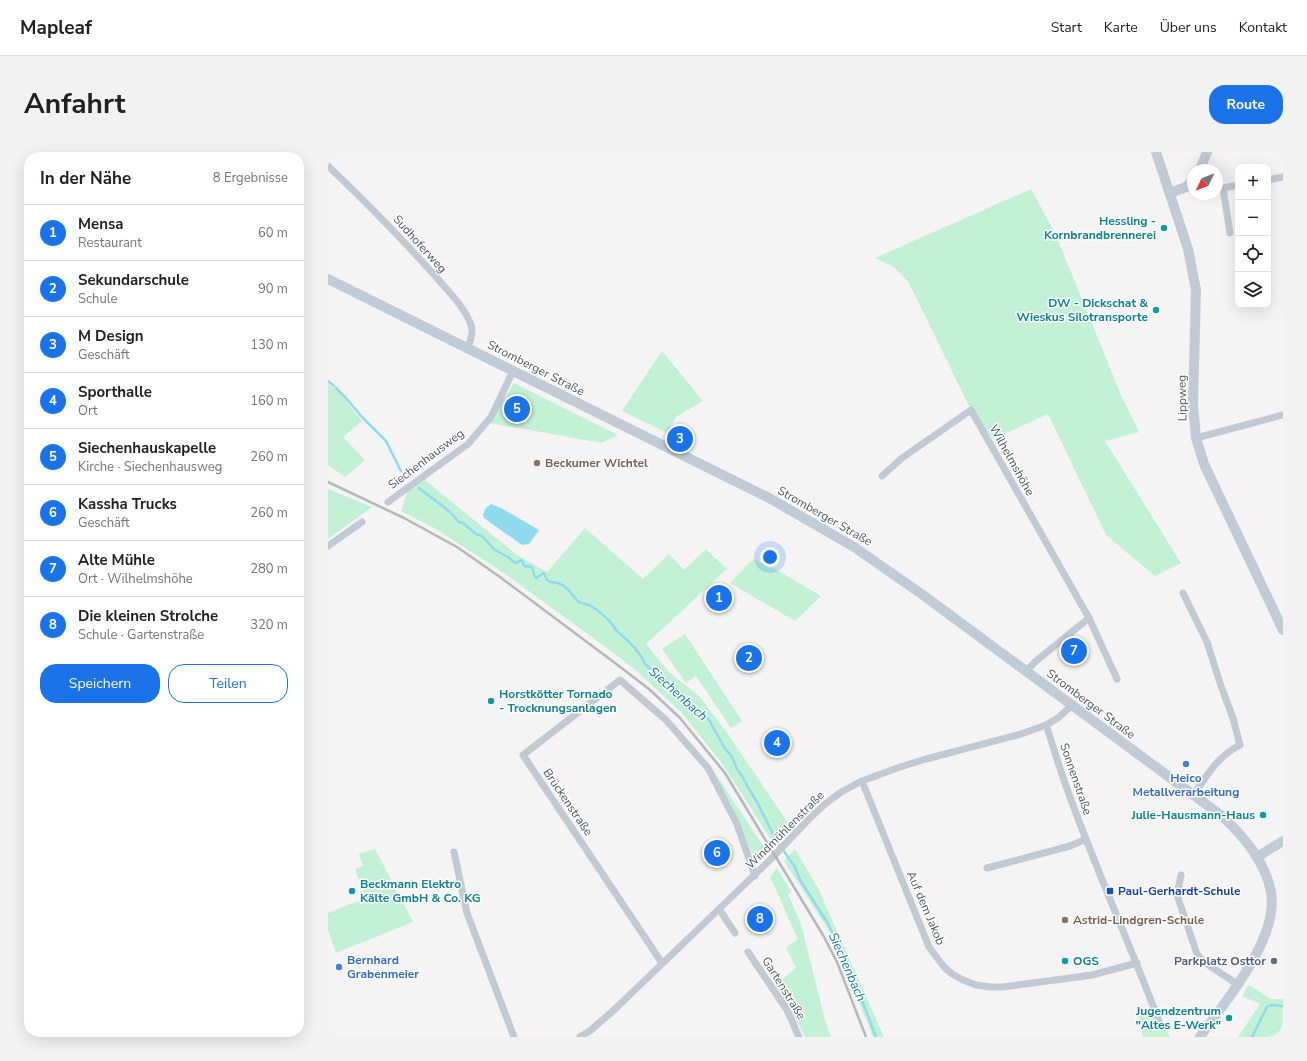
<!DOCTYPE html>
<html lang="de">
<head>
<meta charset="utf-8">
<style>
	:root { --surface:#fff; --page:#f2f2f2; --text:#202124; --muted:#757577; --line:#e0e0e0; --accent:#1a73e8 }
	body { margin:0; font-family:"Nunito Sans",sans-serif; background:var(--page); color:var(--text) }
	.controls { position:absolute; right:12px; top:12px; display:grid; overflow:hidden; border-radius:8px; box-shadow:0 4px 16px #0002 }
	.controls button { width:36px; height:36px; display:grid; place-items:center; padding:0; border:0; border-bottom:1px solid var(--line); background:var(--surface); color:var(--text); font:20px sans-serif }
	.compass { position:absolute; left:859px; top:12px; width:36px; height:36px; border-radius:50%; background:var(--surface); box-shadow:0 4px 16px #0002; rotate:227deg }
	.you { position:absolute; left:442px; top:405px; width:14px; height:14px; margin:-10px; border:3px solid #fff; border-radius:50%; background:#1a73e8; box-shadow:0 0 0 6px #1a73e833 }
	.badge { display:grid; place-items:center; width:26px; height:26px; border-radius:50%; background:var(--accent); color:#fff; font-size:13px; font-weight:700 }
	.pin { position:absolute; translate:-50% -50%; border:2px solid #fff; box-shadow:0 1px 4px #0006 }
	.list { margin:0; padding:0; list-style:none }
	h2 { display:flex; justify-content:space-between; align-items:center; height:52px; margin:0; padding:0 16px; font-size:17px }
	h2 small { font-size:13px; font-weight:400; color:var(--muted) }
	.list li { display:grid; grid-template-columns:26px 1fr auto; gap:12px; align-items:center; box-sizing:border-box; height:56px; padding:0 16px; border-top:1px solid var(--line) }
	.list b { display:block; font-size:15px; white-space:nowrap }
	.list p { margin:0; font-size:13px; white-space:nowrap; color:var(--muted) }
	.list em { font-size:13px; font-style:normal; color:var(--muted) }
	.actions { display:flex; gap:8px; padding:12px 16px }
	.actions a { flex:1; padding:9px 0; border:1px solid var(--accent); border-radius:16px; text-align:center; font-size:14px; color:var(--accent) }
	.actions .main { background:var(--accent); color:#fff }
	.icon { flex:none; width:22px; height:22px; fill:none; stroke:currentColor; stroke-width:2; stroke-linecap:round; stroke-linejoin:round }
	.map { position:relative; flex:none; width:955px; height:885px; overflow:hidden; border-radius:16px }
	header { display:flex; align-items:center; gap:24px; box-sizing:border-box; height:56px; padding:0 20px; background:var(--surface); border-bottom:1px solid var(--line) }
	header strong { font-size:19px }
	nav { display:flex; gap:22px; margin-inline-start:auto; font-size:14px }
	.intro { display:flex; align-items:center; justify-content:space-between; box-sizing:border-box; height:96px; padding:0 24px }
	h1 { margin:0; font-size:28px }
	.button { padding:10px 18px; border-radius:16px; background:var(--accent); color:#fff; font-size:14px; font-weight:700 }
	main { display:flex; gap:24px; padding:0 24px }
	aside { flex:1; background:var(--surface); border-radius:16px; box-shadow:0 4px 16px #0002 }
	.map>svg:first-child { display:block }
	.green { fill:#c3f1d5 }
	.water { fill:#90daee }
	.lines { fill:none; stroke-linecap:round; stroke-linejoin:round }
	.stream { stroke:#90daee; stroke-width:2.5 }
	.street { stroke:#c1cad2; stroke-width:7 }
	.secondary { stroke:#c1cbd6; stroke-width:10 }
	.rail { stroke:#b5b8bd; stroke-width:2.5 }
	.culture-dot { fill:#0f9aa8; stroke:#fff; stroke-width:1.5 }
	.education-dot { fill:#8d6e63; stroke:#fff; stroke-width:1.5 }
	.shop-dot { fill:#3f7fe0; stroke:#fff; stroke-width:1.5 }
	.transit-dot { fill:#1a4fb4; stroke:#fff; stroke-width:1.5 }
	.service-dot { fill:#5c6f8a; stroke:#fff; stroke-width:1.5 }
	.labels { text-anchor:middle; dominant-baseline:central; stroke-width:3; stroke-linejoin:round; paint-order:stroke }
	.culture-label { font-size:12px; font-weight:bold; fill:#0d838f; stroke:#fff; text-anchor:end }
	.street-label { font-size:12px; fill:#4a5661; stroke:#fff }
	.education-label { font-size:12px; font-weight:bold; fill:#785e54; stroke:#fff; text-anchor:start }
	.shop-label { font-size:12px; font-weight:bold; fill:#366cbe; stroke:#fff }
	.transit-label { font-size:12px; font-weight:bold; fill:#164399; stroke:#fff; text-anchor:start }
	.service-label { font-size:12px; font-weight:bold; fill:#4e5e75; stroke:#fff; text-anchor:end }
	.water-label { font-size:13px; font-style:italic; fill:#0c7c9b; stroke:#fff }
</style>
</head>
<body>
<header>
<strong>Mapleaf</strong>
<nav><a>Start</a><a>Karte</a><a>Über uns</a><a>Kontakt</a></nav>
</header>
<div class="intro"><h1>Anfahrt</h1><a class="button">Route</a></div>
<main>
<aside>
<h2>In der Nähe<small>8 Ergebnisse</small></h2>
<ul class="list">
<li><span class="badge">1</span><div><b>Mensa</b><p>Restaurant</p></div><em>60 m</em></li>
<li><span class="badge">2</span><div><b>Sekundarschule</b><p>Schule</p></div><em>90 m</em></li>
<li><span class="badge">3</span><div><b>M Design</b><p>Geschäft</p></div><em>130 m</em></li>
<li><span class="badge">4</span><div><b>Sporthalle</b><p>Ort</p></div><em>160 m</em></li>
<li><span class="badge">5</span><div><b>Siechenhauskapelle</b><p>Kirche · Siechenhausweg</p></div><em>260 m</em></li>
<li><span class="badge">6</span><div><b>Kassha Trucks</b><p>Geschäft</p></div><em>260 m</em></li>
<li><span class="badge">7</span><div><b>Alte Mühle</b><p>Ort · Wilhelmshöhe</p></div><em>280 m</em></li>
<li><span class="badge">8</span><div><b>Die kleinen Strolche</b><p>Schule · Gartenstraße</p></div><em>320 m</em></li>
</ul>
<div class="actions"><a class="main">Speichern</a><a>Teilen</a></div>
</aside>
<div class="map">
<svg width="955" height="885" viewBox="0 0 955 885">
	<rect width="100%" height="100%" fill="#f5f3f3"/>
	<g class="green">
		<path d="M703,37L727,81L793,243L811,280L777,289L853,411L827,424L778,383L720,262L665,287L643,258L581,131L566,115L547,106Z"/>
		<path d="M334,199L375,249L348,265L339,281L294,259Z"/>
		<path d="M186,231L290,283L274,291L161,271Z"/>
		<path d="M0,232L13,242L34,269L15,285L37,308L17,325L0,313Z"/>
		<path d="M97,328L189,403L219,420L257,376L315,427L341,402L356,418L378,397L399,417L318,492L342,521L371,544L400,582L462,674L446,693L419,650L393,610L354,561L311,521L287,502L176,421L108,377L73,359L81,335Z"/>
		<path d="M0,337L44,355L0,387Z"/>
		<path d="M425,407L449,418L493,444L467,469L402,431Z"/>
		<path d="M357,482L414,569L403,576L368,524L358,531L334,497Z"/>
		<path d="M361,589L385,618L439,700L429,710L426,708C411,663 390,627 361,589Z"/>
		<path d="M47,697L85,770L8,801L0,778V761L38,746L27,717L35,714L31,702Z"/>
		<path d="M467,697L490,736L556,885H545L505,785L456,709Z"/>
		<path d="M449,716L463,740L460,742L473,772L497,868L503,885H477L475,880L447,833L468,816L458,796L470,787C460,767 453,746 442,726Z"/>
		<path d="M921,833L943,847H955V885H910L932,852L914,844Z"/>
		<path d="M826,862L835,871L842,885H815L810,864Z"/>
	</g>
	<path class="water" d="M163,352L173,356L211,378L201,392L194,393L156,366L155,362L158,356Z"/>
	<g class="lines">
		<g class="stream">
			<path d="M0,229L6,234"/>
			<path d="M8,236L17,245L35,266L58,289L73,319"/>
			<path d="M91,336L121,359L131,370L135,371L148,382L154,384L167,398L180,405L187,411L194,408L196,414L204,415L207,425L208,426L216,421C220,435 225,427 234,433C241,436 248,449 251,450C255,452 259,452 263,454C271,459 278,465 284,472C286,474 287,477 289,479C299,488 312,499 317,512L345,535L350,543L364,555L368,561L378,565L381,568L396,595L404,605L409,617L414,624L421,637L430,652L448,688L467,715L472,728L499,770L521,814L548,885"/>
			<path d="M924,885L939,855L943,853L955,854"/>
		</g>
		<g class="street">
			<path d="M0,14C38,50 74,87 109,126C120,139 138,157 143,173C146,181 142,189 139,197"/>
			<path d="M940,28L955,25"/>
			<path d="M902,81L895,36L910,33"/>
			<path d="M868,286L955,263"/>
			<path d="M554,324L574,306L643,258L761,466L789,527"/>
			<path d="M60,350L140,292L163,265L185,219"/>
			<path d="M0,394L34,370"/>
			<path d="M855,441L879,490L893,534L905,566L912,593C888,606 881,621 866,642"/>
			<path d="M697,520L708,509L761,466"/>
			<path d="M718,573C725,594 731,614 738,634C766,713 801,790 831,869"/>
			<path d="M534,629L601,795L616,815L624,822L635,828L648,833L662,835H675L764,823L809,811"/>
			<path d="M126,700L139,761L186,885"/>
			<path d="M659,716L742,694L758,687"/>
			<path d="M853,723L849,743L869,802L876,810L909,832"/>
			<path d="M391,757L407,781"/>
			<path d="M420,800L459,858L471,885"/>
			<path d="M334,811L195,603L292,528L338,568L380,616L409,672L427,724"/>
			<path d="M252,885L263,878L287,857L443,707L481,667L496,653L513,640L534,629L572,615L598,607L693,582L718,573L730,566L743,554"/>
		</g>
		<g class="secondary">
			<path d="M828,0L860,97L868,138L865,253L868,286L876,312L955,478"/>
			<path d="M872,18L879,0"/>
			<path d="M842,41L858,35L865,28"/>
			<path d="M0,127L443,347L526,395L595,443L894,664C916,685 937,709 943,740C951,787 898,848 872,885"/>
			<path d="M929,705L955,689"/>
		</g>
		<path class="rail" d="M0,330L76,366L129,395L172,425L287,511L321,537L352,566L397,621L495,783L509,810L538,885"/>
	</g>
	<g class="culture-dot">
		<circle cx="836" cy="76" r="4"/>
		<circle cx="828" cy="158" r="4"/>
		<circle cx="163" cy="549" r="4"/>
		<circle cx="935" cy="663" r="4"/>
		<circle cx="24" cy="739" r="4"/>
		<circle cx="737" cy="809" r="4"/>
		<circle cx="901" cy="866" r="4"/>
	</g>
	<g class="education-dot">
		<circle cx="209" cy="311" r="4"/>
		<circle cx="737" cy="768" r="4"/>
	</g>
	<g class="shop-dot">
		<circle cx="858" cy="612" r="4"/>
		<circle cx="11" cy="815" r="4"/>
	</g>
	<rect class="transit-dot" x="778" y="735" width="8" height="8" rx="2"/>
	<circle class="service-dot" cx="946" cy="809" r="4"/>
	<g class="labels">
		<g class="culture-label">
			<text x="828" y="69">Hessling -<tspan x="828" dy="14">Kornbrandbrennerei</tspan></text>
			<text x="820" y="151">DW - Dickschat &amp;<tspan x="820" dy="14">Wieskus Silotransporte</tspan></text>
			<text x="171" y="542" text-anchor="start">Horstkötter Tornado<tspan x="171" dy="14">- Trocknungsanlagen</tspan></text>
			<text x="927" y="663">Julie-Hausmann-Haus</text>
			<text x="32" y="732" text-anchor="start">Beckmann Elektro<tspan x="32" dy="14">Kälte GmbH &amp; Co. KG</tspan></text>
			<text x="745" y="809" text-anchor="start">OGS</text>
			<text x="893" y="859">Jugendzentrum<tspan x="893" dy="14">"Altes E-Werk"</tspan></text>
		</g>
		<g class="street-label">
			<text transform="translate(92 92) rotate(48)">Sudhoferweg</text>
			<text transform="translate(208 216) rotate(27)">Stromberger Straße</text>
			<text transform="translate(854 246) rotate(-91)">Lippweg</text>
			<text transform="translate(98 307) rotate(-37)">Siechenhausweg</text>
			<text transform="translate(684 308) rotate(61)">Wilhelmshöhe</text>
			<text transform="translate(497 364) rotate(30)">Stromberger Straße</text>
			<text transform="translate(763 552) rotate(37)">Stromberger Straße</text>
			<text transform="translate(748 627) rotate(71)">Sonnenstraße</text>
			<text transform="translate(240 650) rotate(56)">Brückenstraße</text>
			<text transform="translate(457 678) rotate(-45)">Windmühlenstraße</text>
			<text transform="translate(598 756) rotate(67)">Auf dem Jakob</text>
			<text transform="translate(456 836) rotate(58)">Gartenstraße</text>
		</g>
		<g class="education-label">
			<text x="217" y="311">Beckumer Wichtel</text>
			<text x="745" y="768">Astrid-Lindgren-Schule</text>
		</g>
		<g class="shop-label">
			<text x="858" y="626">Heico<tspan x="858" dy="14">Metallverarbeitung</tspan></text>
			<text x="19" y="808" text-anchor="start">Bernhard<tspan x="19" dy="14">Grabenmeier</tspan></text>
		</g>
		<g class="transit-label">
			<text x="790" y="739">Paul-Gerhardt-Schule</text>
		</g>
		<g class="service-label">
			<text x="938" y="809">Parkplatz Osttor</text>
		</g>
		<g class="water-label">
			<text transform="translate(350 542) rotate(42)">Siechenbach</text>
			<text transform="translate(519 815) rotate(66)">Siechenbach</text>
		</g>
	</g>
</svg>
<div class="controls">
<button>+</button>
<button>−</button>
<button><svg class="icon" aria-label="locate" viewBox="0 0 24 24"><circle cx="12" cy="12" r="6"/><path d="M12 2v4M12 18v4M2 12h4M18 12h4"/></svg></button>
<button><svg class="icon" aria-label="layers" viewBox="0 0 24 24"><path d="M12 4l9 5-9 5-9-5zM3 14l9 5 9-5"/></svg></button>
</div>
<svg class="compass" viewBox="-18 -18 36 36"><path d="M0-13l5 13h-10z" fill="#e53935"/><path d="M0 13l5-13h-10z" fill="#757577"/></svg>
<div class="you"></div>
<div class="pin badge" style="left:391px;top:446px">1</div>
<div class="pin badge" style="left:421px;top:506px">2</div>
<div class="pin badge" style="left:352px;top:287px">3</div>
<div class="pin badge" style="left:449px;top:591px">4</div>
<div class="pin badge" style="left:189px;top:257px">5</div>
<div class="pin badge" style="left:389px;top:701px">6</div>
<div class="pin badge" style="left:746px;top:499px">7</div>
<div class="pin badge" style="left:432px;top:767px">8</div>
</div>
</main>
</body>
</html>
